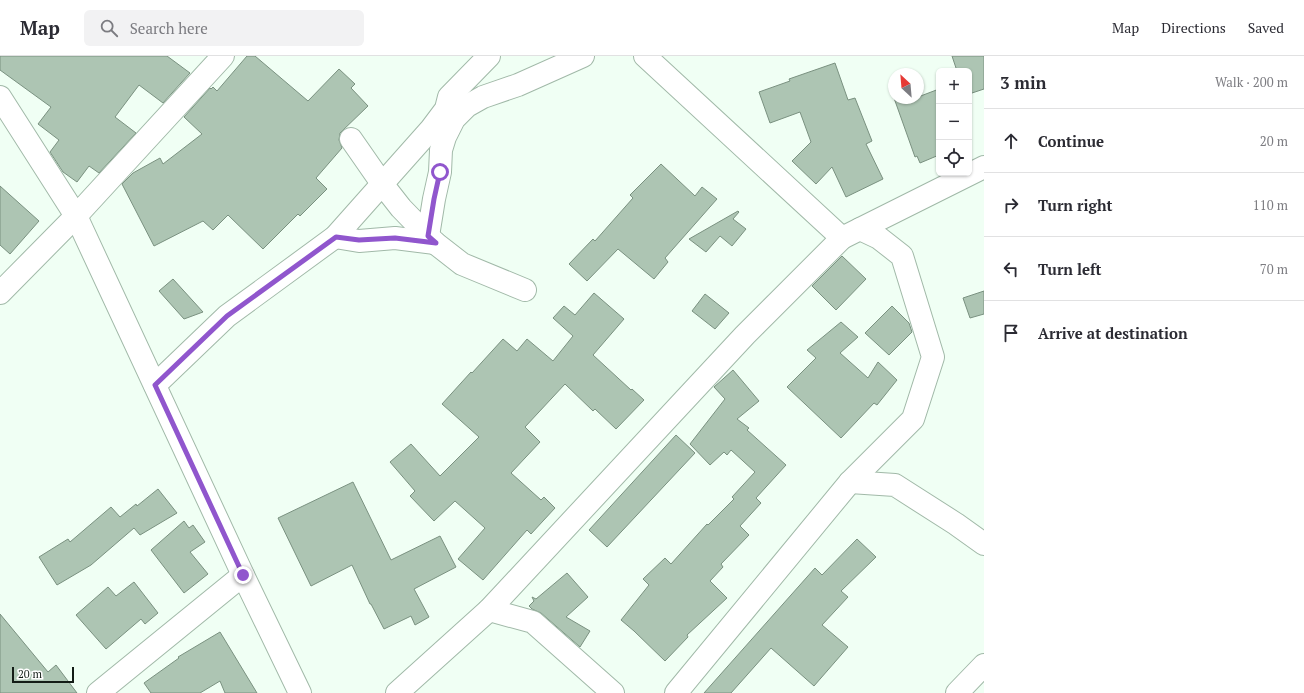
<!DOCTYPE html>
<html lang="en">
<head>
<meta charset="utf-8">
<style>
	:root { --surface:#fff; --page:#f2f2f3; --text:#2b2b33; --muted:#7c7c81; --line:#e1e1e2 }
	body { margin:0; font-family:"PT Serif",serif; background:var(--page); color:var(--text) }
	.controls { position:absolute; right:12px; top:12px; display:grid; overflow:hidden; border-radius:6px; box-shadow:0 1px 3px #0004 }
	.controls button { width:36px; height:36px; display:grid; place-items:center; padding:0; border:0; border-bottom:1px solid var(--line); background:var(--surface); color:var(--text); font:20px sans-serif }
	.compass { position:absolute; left:888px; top:12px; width:36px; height:36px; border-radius:50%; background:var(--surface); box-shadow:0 1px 3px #0004; rotate:334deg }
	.scale { position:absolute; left:12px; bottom:10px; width:62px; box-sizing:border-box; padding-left:4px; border:2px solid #131c16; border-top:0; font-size:11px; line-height:14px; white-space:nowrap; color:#131c16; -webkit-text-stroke:3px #fff; paint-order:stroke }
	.stop { position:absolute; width:12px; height:12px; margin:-9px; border:3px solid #9056cd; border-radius:50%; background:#fff }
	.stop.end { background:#9056cd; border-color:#fff; box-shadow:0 1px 4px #0008 }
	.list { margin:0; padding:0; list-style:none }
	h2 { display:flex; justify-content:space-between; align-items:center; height:52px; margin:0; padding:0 16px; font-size:17px }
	h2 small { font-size:13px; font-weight:400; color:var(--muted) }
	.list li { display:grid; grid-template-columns:26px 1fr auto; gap:12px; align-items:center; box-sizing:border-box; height:64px; padding:0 16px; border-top:1px solid var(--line) }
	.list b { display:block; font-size:15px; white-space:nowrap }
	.list em { font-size:13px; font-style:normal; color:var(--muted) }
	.icon { flex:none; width:22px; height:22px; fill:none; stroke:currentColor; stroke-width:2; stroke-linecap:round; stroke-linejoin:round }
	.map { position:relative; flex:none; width:984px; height:637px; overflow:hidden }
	header { display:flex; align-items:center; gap:24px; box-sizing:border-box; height:56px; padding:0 20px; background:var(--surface); border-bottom:1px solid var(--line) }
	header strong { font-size:19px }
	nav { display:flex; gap:22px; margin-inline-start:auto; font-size:14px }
	.search { width:280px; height:36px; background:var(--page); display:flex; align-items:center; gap:10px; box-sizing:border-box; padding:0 14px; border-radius:6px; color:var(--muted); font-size:15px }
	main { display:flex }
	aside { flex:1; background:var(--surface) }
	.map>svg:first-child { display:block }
	.building { fill:#adc5b3; stroke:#7a9180 }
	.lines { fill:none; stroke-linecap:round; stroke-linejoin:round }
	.minor-casing { stroke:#a1b9a8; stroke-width:24 }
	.tertiary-casing { stroke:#a1b9a8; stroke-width:24 }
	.minor { stroke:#fff; stroke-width:22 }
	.tertiary { stroke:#fff; stroke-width:22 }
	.route { stroke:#9056cd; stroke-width:5 }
</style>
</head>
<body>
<header>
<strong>Map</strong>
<div class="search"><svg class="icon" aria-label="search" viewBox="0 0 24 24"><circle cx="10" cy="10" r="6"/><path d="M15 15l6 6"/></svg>Search here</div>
<nav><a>Map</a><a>Directions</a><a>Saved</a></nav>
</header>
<main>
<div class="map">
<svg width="984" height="637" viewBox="0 0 984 637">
	<rect width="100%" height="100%" fill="#f0fff4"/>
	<g class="building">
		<path d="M0,0H167L190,17L163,47L139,29L115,61L136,77L99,117L89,110L77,126L63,116L50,96L59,84L38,68L51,51L0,14Z"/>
		<path d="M247,0H255L308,45L339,13L355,28L351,32L368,50L340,77L339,84L342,92L316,122L327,133L300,160L298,158L263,193L228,159L213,174L203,165L154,190L122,128L133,117L160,102L163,108L202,78L184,61L210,32L211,33L213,31L217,35Z"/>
		<path d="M952,0H984V33L969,38V15H957Z"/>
		<path d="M835,7L848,44L855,42L872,85L866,88L883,123L846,141L832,111L816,128L792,105L811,86L800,56L770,67L759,36L790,25L789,23Z"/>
		<path d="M939,33V99L920,107L917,100L915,101L894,42H918V41Z"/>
		<path d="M661,108L695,140L702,131L717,143L665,202L668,206L654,223L618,193L587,225L569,208L593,183L595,185L633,142L630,139Z"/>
		<path d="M0,130L39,165L10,198L0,189Z"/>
		<path d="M738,155L739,156L733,163L746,173L732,190L720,180L706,196L689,183Z"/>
		<path d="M842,200L866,223L836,254L812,230Z"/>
		<path d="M173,223L203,256L184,263L159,235Z"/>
		<path d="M984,235V258L970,262L963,242Z"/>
		<path d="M594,237L624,263L593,299L631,334L632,333L644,344L616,373L595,353L593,355L565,328L525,371L540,386L511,417L541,444L544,441L555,452L531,478L527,474L483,524L458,503L485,472L455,445L434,465L410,440L415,435L390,406L411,388L440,420L479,381L442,348L471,316L472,317L503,283L517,295L527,283L553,305L573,280L553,262L564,250L575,259Z"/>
		<path d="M705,238L729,257L715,273L692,255Z"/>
		<path d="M892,250L909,267L912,276L889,299L865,277Z"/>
		<path d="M841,266L858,281L840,297L868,322L878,306L897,324L877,349L874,347L841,382L787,331L816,302L807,294Z"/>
		<path d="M733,314L759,345L737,363L749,372L747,374L786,409L756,442L761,447L740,470L749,479L721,508L723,511L710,525L727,542L687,579L688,581L665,605L634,575L621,564L649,529L643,523L665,502L671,508L707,468L708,469L734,443L732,441L755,416L731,394L727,399L724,396L710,409L690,388L725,343L714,331Z"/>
		<path d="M676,379L695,397L607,491L589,474Z"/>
		<path d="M353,426L391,504L440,480L456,511L414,533L429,561L415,569L411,560L384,573L371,548H370L352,509L311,530L278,462Z"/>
		<path d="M158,433L177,457L140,479L134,472L91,509L57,529L39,501L68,483L70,486L111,451L120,461L136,448L137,450Z"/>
		<path d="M184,465L189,472L193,469L205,486L190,496L208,518L184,537L151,494Z"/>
		<path d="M857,483L876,501L841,535L848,541L822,569L848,591L814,630L771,592L731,637H704L815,512L822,519Z"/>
		<path d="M567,517L588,541L566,561L590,575L580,591L541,557L532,553L529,550L534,545L532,541L536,543Z"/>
		<path d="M134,526L158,557L145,568L141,563L106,593L76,559L108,531L116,540Z"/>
		<path d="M0,558L48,616L56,609L77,637H0Z"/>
		<path d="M220,576L257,637H225L220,625L200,637H151L144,627L179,602L178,601Z"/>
	</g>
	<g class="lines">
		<defs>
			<g id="minor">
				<path d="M645,0L842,182"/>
				<path d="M351,83L383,129L401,152L435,187L462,208L525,234"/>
				<path d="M428,180L434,143L440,116L441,94L445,81L454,63L467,50L483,41L518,29L583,0"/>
				<path d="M335,181L359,185L395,182L435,187"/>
				<path d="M0,237L76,160L223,0"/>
				<path d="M155,329L227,260L335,181L431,73L446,53L449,41L489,0"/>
				<path d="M850,426L895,429L956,468L984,488"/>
				<path d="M489,554L533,566L613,637"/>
				<path d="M98,637L243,519"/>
				<path d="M397,637L489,554L745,279L842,182L984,111"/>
				<path d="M676,637L850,426L913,363L933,301L902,200L879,182L860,173"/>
				<path d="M957,637L984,609"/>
			</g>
			<path id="tertiary" d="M0,41L76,160L243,519L300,637"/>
		</defs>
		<use href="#minor" class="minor-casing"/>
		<use href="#tertiary" class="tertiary-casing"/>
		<use href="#minor" class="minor"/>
		<use href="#tertiary" class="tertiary"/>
	</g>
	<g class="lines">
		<path class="route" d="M243,519L155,329L227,260L336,181L359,184L395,182L436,187L428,180L434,143L440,116"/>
	</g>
</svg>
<div class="controls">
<button>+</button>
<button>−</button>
<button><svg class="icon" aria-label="locate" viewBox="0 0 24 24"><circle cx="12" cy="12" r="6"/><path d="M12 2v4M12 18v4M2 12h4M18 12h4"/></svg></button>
</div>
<svg class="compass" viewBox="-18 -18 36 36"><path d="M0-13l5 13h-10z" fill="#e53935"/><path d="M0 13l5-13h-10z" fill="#7c7c81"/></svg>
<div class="scale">20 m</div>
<div class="stop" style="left:440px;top:116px"></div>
<div class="stop end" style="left:243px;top:519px"></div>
</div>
<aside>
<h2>3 min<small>Walk · 200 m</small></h2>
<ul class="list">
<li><svg class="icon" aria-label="ahead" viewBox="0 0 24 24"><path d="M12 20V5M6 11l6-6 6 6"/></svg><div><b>Continue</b></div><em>20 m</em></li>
<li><svg class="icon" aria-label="right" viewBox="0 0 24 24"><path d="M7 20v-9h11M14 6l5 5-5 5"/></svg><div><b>Turn right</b></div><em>110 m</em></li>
<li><svg class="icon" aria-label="left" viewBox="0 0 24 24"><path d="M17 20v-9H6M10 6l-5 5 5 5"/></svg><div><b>Turn left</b></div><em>70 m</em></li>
<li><svg class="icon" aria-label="arrive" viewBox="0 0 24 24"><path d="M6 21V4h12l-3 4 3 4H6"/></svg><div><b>Arrive at destination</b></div></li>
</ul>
</aside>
</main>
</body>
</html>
